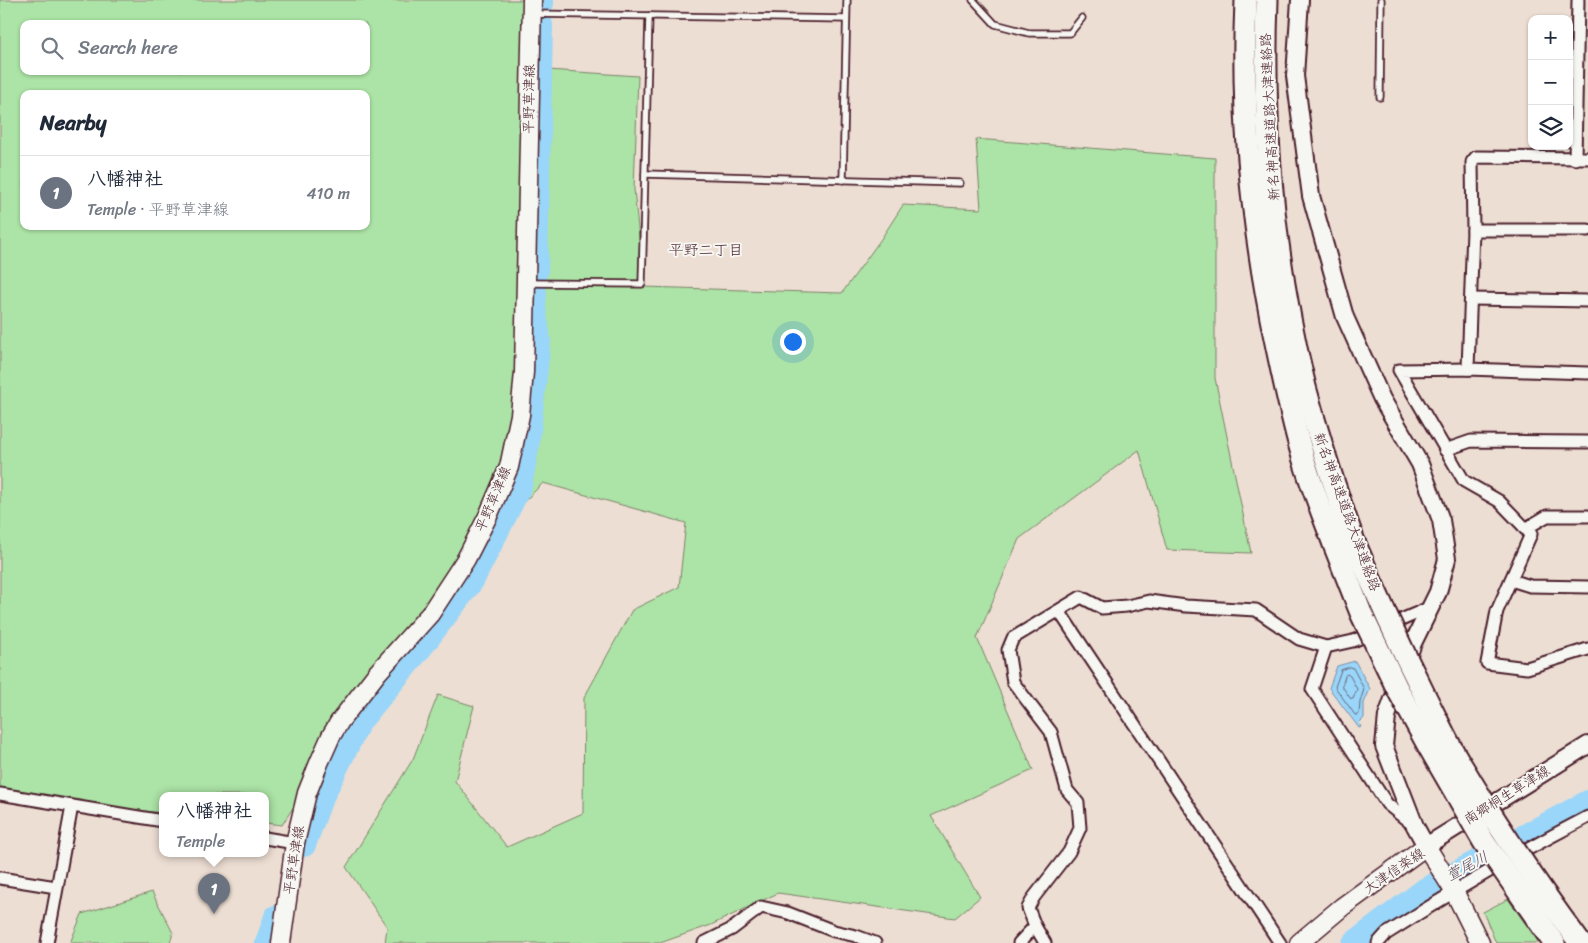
<!DOCTYPE html>
<html lang="en">
<head>
<meta charset="utf-8">
<style>
	:root { --surface:#fff; --page:#f2f2f3; --text:#1f2937; --muted:#747a83; --line:#e0e1e3; --accent:#b45309 }
	body { margin:0; font-family:Sriracha,"Klee One",sans-serif; background:var(--page); color:var(--text) }
	.controls { position:absolute; right:15px; top:15px; display:grid; overflow:hidden; border-radius:10px; box-shadow:0 1px 4px #0004 }
	.controls button { width:45px; height:45px; display:grid; place-items:center; padding:0; border:0; border-bottom:1px solid var(--line); background:var(--surface); color:var(--text); font:25px sans-serif }
	.you { position:absolute; left:792px; top:341px; width:18px; height:18px; margin:-12px; border:4px solid #fff; border-radius:50%; background:#1a73e8; box-shadow:0 0 0 8px #1a73e833 }
	.badge { display:grid; place-items:center; width:32px; height:32px; border-radius:50%; background:var(--accent); color:#fff; font-size:16px; font-weight:700 }
	.pin { position:absolute; translate:-50% -41px; filter:drop-shadow(0 1px 2px #0008) }
	.pin::after { content:''; position:absolute; top:26px; width:18px; height:15px; background:inherit; clip-path:polygon(0 0,100% 0,50% 100%) }
	.popup { position:absolute; left:159px; top:792px; width:110px; height:65px; box-sizing:border-box; display:grid; place-content:center; border-radius:10px; background:var(--surface); filter:drop-shadow(0 1px 4px #0005); font-size:16px; white-space:nowrap; color:var(--muted) }
	.popup b { font-size:19px; color:var(--text) }
	.popup::after { content:''; position:absolute; left:50%; top:100%; margin-left:-10px; border:10px solid transparent; border-top-color:var(--surface) }
	.list { margin:0; padding:0; list-style:none }
	h2 { display:flex; justify-content:space-between; align-items:center; height:65px; margin:0; padding:0 20px; font-size:21px }
	h2 small { font-size:16px; font-weight:400; color:var(--muted) }
	.list li { display:grid; grid-template-columns:32px 1fr auto; gap:15px; align-items:center; box-sizing:border-box; height:75px; padding:0 20px; border-top:1px solid var(--line) }
	.list b { display:block; font-size:19px; white-space:nowrap }
	.list p { margin:0; font-size:16px; white-space:nowrap; color:var(--muted) }
	.list em { font-size:16px; font-style:normal; color:var(--muted) }
	.icon { flex:none; width:28px; height:28px; fill:none; stroke:currentColor; stroke-width:2; stroke-linecap:round; stroke-linejoin:round }
	.map { position:relative; flex:none; width:1588px; height:943px; overflow:hidden }
	.search { position:absolute; background:var(--surface); box-shadow:0 1px 4px #0004; left:20px; top:20px; width:350px; height:55px; display:flex; align-items:center; gap:12px; box-sizing:border-box; padding:0 18px; border-radius:10px; color:var(--muted); font-size:19px }
	.panel { position:absolute; background:var(--surface); box-shadow:0 1px 4px #0004; left:20px; top:90px; width:350px; height:140px; border-radius:10px }
	.map>svg:first-child { display:block }
	.green { fill:#ace3a6; stroke:#7b8168; fill-rule:evenodd }
	.water { fill:#99d6f9; stroke:#798da7 }
	.lines { fill:none; stroke-linecap:round; stroke-linejoin:round }
	.shore { stroke:#6a687d; stroke-width:1 }
	.river { stroke:#99d6f9; stroke-width:24 }
	.lane-casing { stroke:#4a1f2b; stroke-width:9 }
	.street-casing { stroke:#4a1f2b; stroke-width:15 }
	.secondary-casing { stroke:#4a1f2b; stroke-width:20 }
	.primary-casing { stroke:#4a1f2b; stroke-width:21 }
	.highway-casing { stroke:#4a1f2b; stroke-width:25 }
	.lane { stroke:#f6f6f2; stroke-width:5.5 }
	.street { stroke:#f6f6f2; stroke-width:11 }
	.secondary { stroke:#f6f6f2; stroke-width:16 }
	.primary { stroke:#f6f6f2; stroke-width:18 }
	.highway { stroke:#f6f6f2; stroke-width:21 }
	.highway-bridge-casing { stroke:#4a1f2b; stroke-width:25; stroke-linecap:butt }
	.highway-bridge { stroke:#f6f6f2; stroke-width:21 }
	.labels { text-anchor:middle; dominant-baseline:central; stroke-width:4; stroke-linejoin:round; paint-order:stroke }
	.street-label { font-size:14px; fill:#4a1f2b; stroke:#f6f6f2 }
	.neighbourhood-label { font-size:15px; fill:#4a1f2b; stroke:#f6f6f2 }
	.water-label { font-size:15px; font-style:italic; fill:#5e4d5e; stroke:#f6f6f2 }
</style>
</head>
<body>
<div class="map">
<svg width="1588" height="943" viewBox="0 0 1588 943">
	<rect width="100%" height="100%" fill="#edded3"/>
	<filter id="ink" filterUnits="userSpaceOnUse"><feTurbulence type="fractalNoise" baseFrequency=".02" numOctaves="2"/><feDisplacementMap in="SourceGraphic" scale="10" xChannelSelector="R" yChannelSelector="G"/><feConvolveMatrix kernelMatrix="1 2 1 2 8 2 1 2 1" color-interpolation-filters="sRGB"/></filter>
	<g filter="url(#ink)">
		<g class="green">
			<path d="M0,0H534L533,69L638,76L634,189L644,287L842,293L881,239L903,205L981,209L976,139L1215,158V378L1251,553L1167,550L1139,450L1019,539L977,638L1033,770L931,816L980,897L955,918L778,893L711,925L660,943H385L387,927L346,867L413,759L438,695L474,706L455,781L507,847L583,813L584,698L632,610L679,587L686,523L543,483L466,559L385,662L282,825L265,823V795H163V813L28,799L0,791ZM24,24H366V71H24ZM24,94H366V226H24Z"/>
			<path d="M152,892L173,933L170,943H70L82,914Z"/>
			<path d="M1508,899L1539,943H1496L1483,912Z"/>
		</g>
		<path class="water" d="M1355,661L1370,689L1364,703V718L1359,723L1361,727L1359,728L1329,688L1337,666Z"/>
		<g class="lines">
			<g class="shore">
				<path d="M1351,667L1353,668L1364,689L1360,702L1359,714L1357,715H1355L1335,687L1341,670Z"/>
				<path d="M1347,674L1350,676L1357,689L1353,699L1350,698L1342,686L1345,676Z"/>
			</g>
			<g class="river">
				<path d="M542,3V0"/>
				<path d="M536,272L541,25"/>
				<path d="M304,845L320,801L359,722L422,646L472,581L520,486L527,448L539,341L534,307L535,293"/>
				<path d="M267,943L276,917"/>
				<path d="M1354,943L1426,889L1588,802"/>
			</g>
			<defs>
				<g id="lane">
					<path d="M973,0L995,24L1029,33H1070L1082,18"/>
					<path d="M533,14L846,19"/>
					<path d="M1380,97L1381,0"/>
					<path d="M645,174L960,183"/>
					<path d="M843,180L847,0"/>
					<path d="M527,283L642,284L649,16"/>
				</g>
				<g id="street">
					<path d="M1575,159L1578,0"/>
					<path d="M1473,230H1588"/>
					<path d="M1471,299L1588,301"/>
					<path d="M1468,369L1473,230L1472,162L1476,157L1588,158"/>
					<path d="M1588,373L1468,369L1399,370L1464,481L1499,501L1531,534L1497,611L1487,663L1527,668L1588,649"/>
					<path d="M1445,450L1471,441L1588,442"/>
					<path d="M1525,529L1547,516H1588"/>
					<path d="M1511,580L1530,586L1588,587"/>
					<path d="M1059,611L1280,943"/>
					<path d="M1326,647L1312,689L1387,804L1413,825"/>
					<path d="M0,794L163,821"/>
					<path d="M265,838L295,843"/>
					<path d="M0,878L56,887"/>
					<path d="M1035,926L1045,943"/>
					<path d="M47,943L72,806"/>
					<path d="M704,943L732,929L761,907L788,913L834,931L856,936L875,943"/>
					<path d="M1019,943L1035,926L1028,908L1034,897L1069,852L1080,828L1078,803L1067,790L1051,732L1013,682L1008,650L1013,638L1081,597L1102,608L1127,606L1149,601L1186,606L1256,610L1299,639L1326,647L1353,641L1431,607"/>
					<path d="M1378,943L1386,934C1452,892 1518,853 1588,817"/>
				</g>
				<path id="secondary" d="M1300,0L1295,76L1311,196L1345,317L1382,399L1420,464L1441,520L1447,559L1438,592L1413,643L1387,716L1384,746L1415,826L1426,846L1588,745"/>
				<g id="primary">
					<path d="M281,943L295,843L307,793L319,763L331,736L340,721L378,672L430,614L466,559L488,516L509,467L520,415L524,372L532,0"/>
					<path d="M1299,943L1342,907L1426,846L1454,891L1480,943"/>
				</g>
				<g id="highway">
					<path d="M1246,0C1241,115 1252,230 1276,343C1284,381 1292,420 1303,457C1312,488 1324,517 1335,547"/>
					<path d="M1267,0C1262,130 1274,261 1305,387C1319,439 1335,489 1353,539"/>
				</g>
			</defs>
			<use href="#lane" class="lane-casing"/>
			<use href="#street" class="street-casing"/>
			<use href="#secondary" class="secondary-casing"/>
			<use href="#primary" class="primary-casing"/>
			<use href="#highway" class="highway-casing"/>
			<use href="#lane" class="lane"/>
			<use href="#street" class="street"/>
			<use href="#secondary" class="secondary"/>
			<use href="#primary" class="primary"/>
			<use href="#highway" class="highway"/>
			<defs>
				<g id="highway-bridge">
					<path d="M1353,539C1376,594 1400,646 1426,698C1435,716 1444,735 1454,753C1492,818 1535,882 1580,943"/>
					<path d="M1335,547L1361,613L1397,688L1429,747L1484,842L1554,943"/>
				</g>
			</defs>
			<use href="#highway-bridge" class="highway-bridge-casing"/>
			<use href="#highway-bridge" class="highway-bridge"/>
		</g>
	</g>
	<g class="labels">
		<g class="street-label">
			<text transform="translate(529 99) rotate(-89)">平野草津線</text>
			<text transform="translate(1270 117) rotate(-93)">新名神高速道路大津連絡路</text>
			<text transform="translate(493 499) rotate(-67)">平野草津線</text>
			<text transform="translate(1347 512) rotate(70)">新名神高速道路大津連絡路</text>
			<text transform="translate(1507 795) rotate(-32)">南郷桐生草津線</text>
			<text transform="translate(294 860) rotate(-81)">平野草津線</text>
			<text transform="translate(1394 871) rotate(-34)">大津信楽線</text>
		</g>
		<g class="neighbourhood-label">
			<text x="706" y="250">平野二丁目</text>
		</g>
		<g class="water-label">
			<text transform="translate(1467 866) rotate(-28)">萱尾川</text>
		</g>
	</g>
</svg>
<div class="controls">
<button>+</button>
<button>−</button>
<button><svg class="icon" aria-label="layers" viewBox="0 0 24 24"><path d="M12 4l9 5-9 5-9-5zM3 14l9 5 9-5"/></svg></button>
</div>
<div class="you"></div>
<div class="pin badge" style="left:214px;top:914px;background:#6b7280">1</div>
<div class="popup"><b>八幡神社</b>Temple</div>
<div class="search"><svg class="icon" aria-label="search" viewBox="0 0 24 24"><circle cx="10" cy="10" r="6"/><path d="M15 15l6 6"/></svg>Search here</div>
<section class="panel">
<h2>Nearby<small></small></h2>
<ul class="list">
<li><span class="badge" style="background:#6b7280">1</span><div><b>八幡神社</b><p>Temple · 平野草津線</p></div><em>410 m</em></li>
</ul>
</section>
</div>
</body>
</html>
